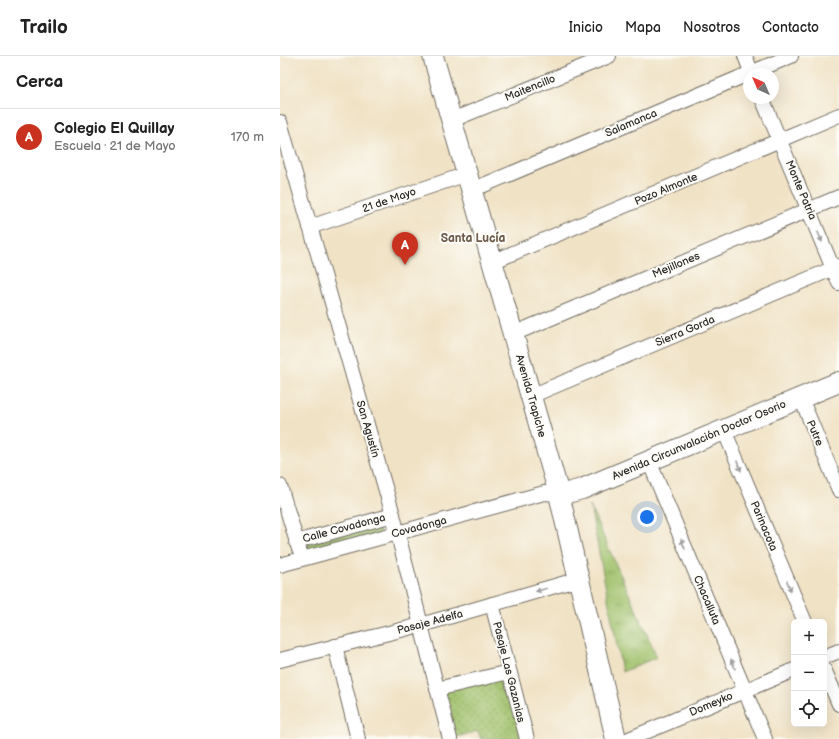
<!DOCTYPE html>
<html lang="es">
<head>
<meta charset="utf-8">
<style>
	:root { --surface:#fff; --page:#f6f6f6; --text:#222; --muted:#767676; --line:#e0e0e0; --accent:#c8321e }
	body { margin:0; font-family:"Balsamiq Sans",sans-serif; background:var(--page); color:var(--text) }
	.controls { position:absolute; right:12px; bottom:12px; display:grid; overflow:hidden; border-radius:6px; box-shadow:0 4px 16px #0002 }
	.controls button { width:36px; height:36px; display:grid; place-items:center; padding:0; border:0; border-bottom:1px solid var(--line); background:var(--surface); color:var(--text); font:20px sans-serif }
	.compass { position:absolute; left:463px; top:12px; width:36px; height:36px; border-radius:50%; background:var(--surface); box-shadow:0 4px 16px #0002; rotate:316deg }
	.you { position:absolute; left:367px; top:461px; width:14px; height:14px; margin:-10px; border:3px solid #fff; border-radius:50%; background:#1a73e8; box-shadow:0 0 0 6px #1a73e833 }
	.badge { display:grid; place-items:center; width:26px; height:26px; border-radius:50%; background:var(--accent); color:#fff; font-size:13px; font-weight:700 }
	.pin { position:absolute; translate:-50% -33px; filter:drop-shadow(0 1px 2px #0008) }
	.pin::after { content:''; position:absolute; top:21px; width:14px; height:12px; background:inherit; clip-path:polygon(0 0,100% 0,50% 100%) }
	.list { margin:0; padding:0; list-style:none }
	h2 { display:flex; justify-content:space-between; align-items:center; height:52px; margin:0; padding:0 16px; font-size:17px }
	h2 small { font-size:13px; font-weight:400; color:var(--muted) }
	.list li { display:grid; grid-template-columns:26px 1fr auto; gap:12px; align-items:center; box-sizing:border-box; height:56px; padding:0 16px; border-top:1px solid var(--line) }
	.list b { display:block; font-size:15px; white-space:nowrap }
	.list p { margin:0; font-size:13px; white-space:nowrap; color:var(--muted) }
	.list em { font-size:13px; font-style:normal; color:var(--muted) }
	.icon { flex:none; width:22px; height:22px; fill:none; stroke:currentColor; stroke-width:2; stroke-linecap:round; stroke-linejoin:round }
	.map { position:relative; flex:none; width:559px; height:683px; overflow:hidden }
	header { display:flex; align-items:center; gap:24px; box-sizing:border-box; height:56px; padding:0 20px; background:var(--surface); border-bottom:1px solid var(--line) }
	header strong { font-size:19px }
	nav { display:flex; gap:22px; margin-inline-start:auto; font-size:14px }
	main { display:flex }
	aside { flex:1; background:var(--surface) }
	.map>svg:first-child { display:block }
	.grass { fill:url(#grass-dots); stroke:#65764a }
	.park { fill:url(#park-tufts); stroke:#65764a }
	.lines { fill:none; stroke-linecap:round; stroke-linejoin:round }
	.street-casing { stroke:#706b61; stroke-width:16 }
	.secondary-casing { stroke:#706b61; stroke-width:22 }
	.street { stroke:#fff; stroke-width:14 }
	.secondary { stroke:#fff; stroke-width:20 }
	.oneway { fill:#a0a0a0 }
	.labels { text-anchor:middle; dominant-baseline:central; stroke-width:4; stroke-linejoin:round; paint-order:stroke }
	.street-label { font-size:11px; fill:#2b2b2b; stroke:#fdfcf7 }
	.neighbourhood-label { font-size:12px; font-weight:bold; fill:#6e5b4d; stroke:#fdfcf7 }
</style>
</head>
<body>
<header>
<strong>Trailo</strong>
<nav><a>Inicio</a><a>Mapa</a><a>Nosotros</a><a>Contacto</a></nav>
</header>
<main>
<aside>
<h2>Cerca<small></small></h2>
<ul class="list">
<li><span class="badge">A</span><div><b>Colegio El Quillay</b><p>Escuela · 21 de Mayo</p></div><em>170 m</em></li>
</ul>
</aside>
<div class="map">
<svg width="559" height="683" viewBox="0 0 559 683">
	<defs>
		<pattern id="grass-dots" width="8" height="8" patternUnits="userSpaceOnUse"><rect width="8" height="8" fill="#9fc069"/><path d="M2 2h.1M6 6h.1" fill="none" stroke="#829c57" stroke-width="1.8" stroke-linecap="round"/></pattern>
		<pattern id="park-tufts" width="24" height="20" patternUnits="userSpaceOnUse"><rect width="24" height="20" fill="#9fc069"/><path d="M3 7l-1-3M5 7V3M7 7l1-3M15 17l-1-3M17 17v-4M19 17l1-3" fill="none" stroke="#829c57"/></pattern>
	</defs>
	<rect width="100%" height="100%" fill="#fdfcf7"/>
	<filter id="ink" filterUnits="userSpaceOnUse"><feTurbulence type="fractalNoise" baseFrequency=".025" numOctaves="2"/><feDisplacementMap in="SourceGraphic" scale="8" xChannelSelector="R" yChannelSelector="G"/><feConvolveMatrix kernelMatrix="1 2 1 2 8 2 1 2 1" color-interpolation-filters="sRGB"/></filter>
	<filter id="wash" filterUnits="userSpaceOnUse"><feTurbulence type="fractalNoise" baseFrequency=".012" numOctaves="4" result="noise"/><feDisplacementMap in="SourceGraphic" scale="16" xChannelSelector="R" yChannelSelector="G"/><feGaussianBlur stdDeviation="0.9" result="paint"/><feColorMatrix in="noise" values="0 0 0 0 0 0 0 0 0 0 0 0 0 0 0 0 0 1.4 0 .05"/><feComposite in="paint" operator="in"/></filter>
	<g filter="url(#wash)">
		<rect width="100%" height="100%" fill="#f0e2c5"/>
		<g class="grass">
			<path d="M99,469L101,480L24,499L21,489Z"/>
			<path d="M228,618L246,683H201L198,675L172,682L159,634Z"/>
		</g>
		<path class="park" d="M310,450L377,601L342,616Z"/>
	</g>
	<g filter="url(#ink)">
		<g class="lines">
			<defs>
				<g id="street">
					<path d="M465,0L472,18"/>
					<path d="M482,42L559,227"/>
					<path d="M172,64L329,0"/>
					<path d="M0,66L113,459L170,683"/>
					<path d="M192,134L511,0"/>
					<path d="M30,171L187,118"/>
					<path d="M212,206L559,59"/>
					<path d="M233,278L559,141"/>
					<path d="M251,340L559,210"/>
					<path d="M521,342L559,434"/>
					<path d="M444,374L525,566"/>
					<path d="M369,405L485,683"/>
					<path d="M0,430L19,493"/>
					<path d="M16,486L113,459"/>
					<path d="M0,509L264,437L279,438"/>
					<path d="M212,548L247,683"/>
					<path d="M55,590L78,683"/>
					<path d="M544,601L559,595"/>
					<path d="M0,604L141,569L299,523"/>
					<path d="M544,613L559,648"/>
					<path d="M157,633L229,616"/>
					<path d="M349,683L514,614"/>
				</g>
				<g id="secondary">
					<path d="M153,0L279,438L336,683"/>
					<path d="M279,438L291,436L302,433L559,326"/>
				</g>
			</defs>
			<use href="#street" class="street-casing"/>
			<use href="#secondary" class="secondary-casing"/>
			<use href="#street" class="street"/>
			<use href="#secondary" class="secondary"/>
		</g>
		<defs><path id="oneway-solid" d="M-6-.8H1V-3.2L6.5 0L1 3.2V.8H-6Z"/></defs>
		<g class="oneway">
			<use href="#oneway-solid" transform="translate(540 181) rotate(67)"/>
			<use href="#oneway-solid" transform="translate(459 410) rotate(67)"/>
			<use href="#oneway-solid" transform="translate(403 488) rotate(-113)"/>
			<use href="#oneway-solid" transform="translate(509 530) rotate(67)"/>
			<use href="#oneway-solid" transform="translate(261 534) rotate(164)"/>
			<use href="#oneway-solid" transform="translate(453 608) rotate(-113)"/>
		</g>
	</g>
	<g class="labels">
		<g class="street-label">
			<text transform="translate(250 32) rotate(-22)">Maitencillo</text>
			<text transform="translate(351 67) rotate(-23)">Salamanca</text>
			<text transform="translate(386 133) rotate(-23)">Pozo Almonte</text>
			<text transform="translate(521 134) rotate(67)">Monte Patria</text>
			<text transform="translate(109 144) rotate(-19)">21 de Mayo</text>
			<text transform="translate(396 209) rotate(-23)">Mejillones</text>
			<text transform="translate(405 275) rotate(-23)">Sierra Gorda</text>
			<text transform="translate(251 340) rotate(74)">Avenida Trapiche</text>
			<text transform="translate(88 373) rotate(74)">San Agustín</text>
			<text transform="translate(535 377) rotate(67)">Putre</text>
			<text transform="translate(419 384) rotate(-23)">Avenida Circunvalación Doctor Osorio</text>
			<text transform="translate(484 470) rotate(67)">Parinacota</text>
			<text transform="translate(139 471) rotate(-15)">Covadonga</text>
			<text transform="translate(64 472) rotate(-15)">Calle Covadonga</text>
			<text transform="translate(427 544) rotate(67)">Chacalluta</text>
			<text transform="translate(150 566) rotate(-15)">Pasaje Adelfa</text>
			<text transform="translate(229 616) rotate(76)">Pasaje Las Gazanias</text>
			<text transform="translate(431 648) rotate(-23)">Domeyko</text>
		</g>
		<g class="neighbourhood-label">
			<text x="193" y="182">Santa Lucía</text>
		</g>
	</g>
</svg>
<div class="controls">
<button>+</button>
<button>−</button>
<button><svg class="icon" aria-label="locate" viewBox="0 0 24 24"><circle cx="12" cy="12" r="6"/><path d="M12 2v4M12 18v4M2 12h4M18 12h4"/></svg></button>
</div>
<svg class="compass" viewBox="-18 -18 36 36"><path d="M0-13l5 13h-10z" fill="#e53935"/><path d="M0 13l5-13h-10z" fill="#767676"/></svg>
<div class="you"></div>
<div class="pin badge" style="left:125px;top:209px">A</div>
</div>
</main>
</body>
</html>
